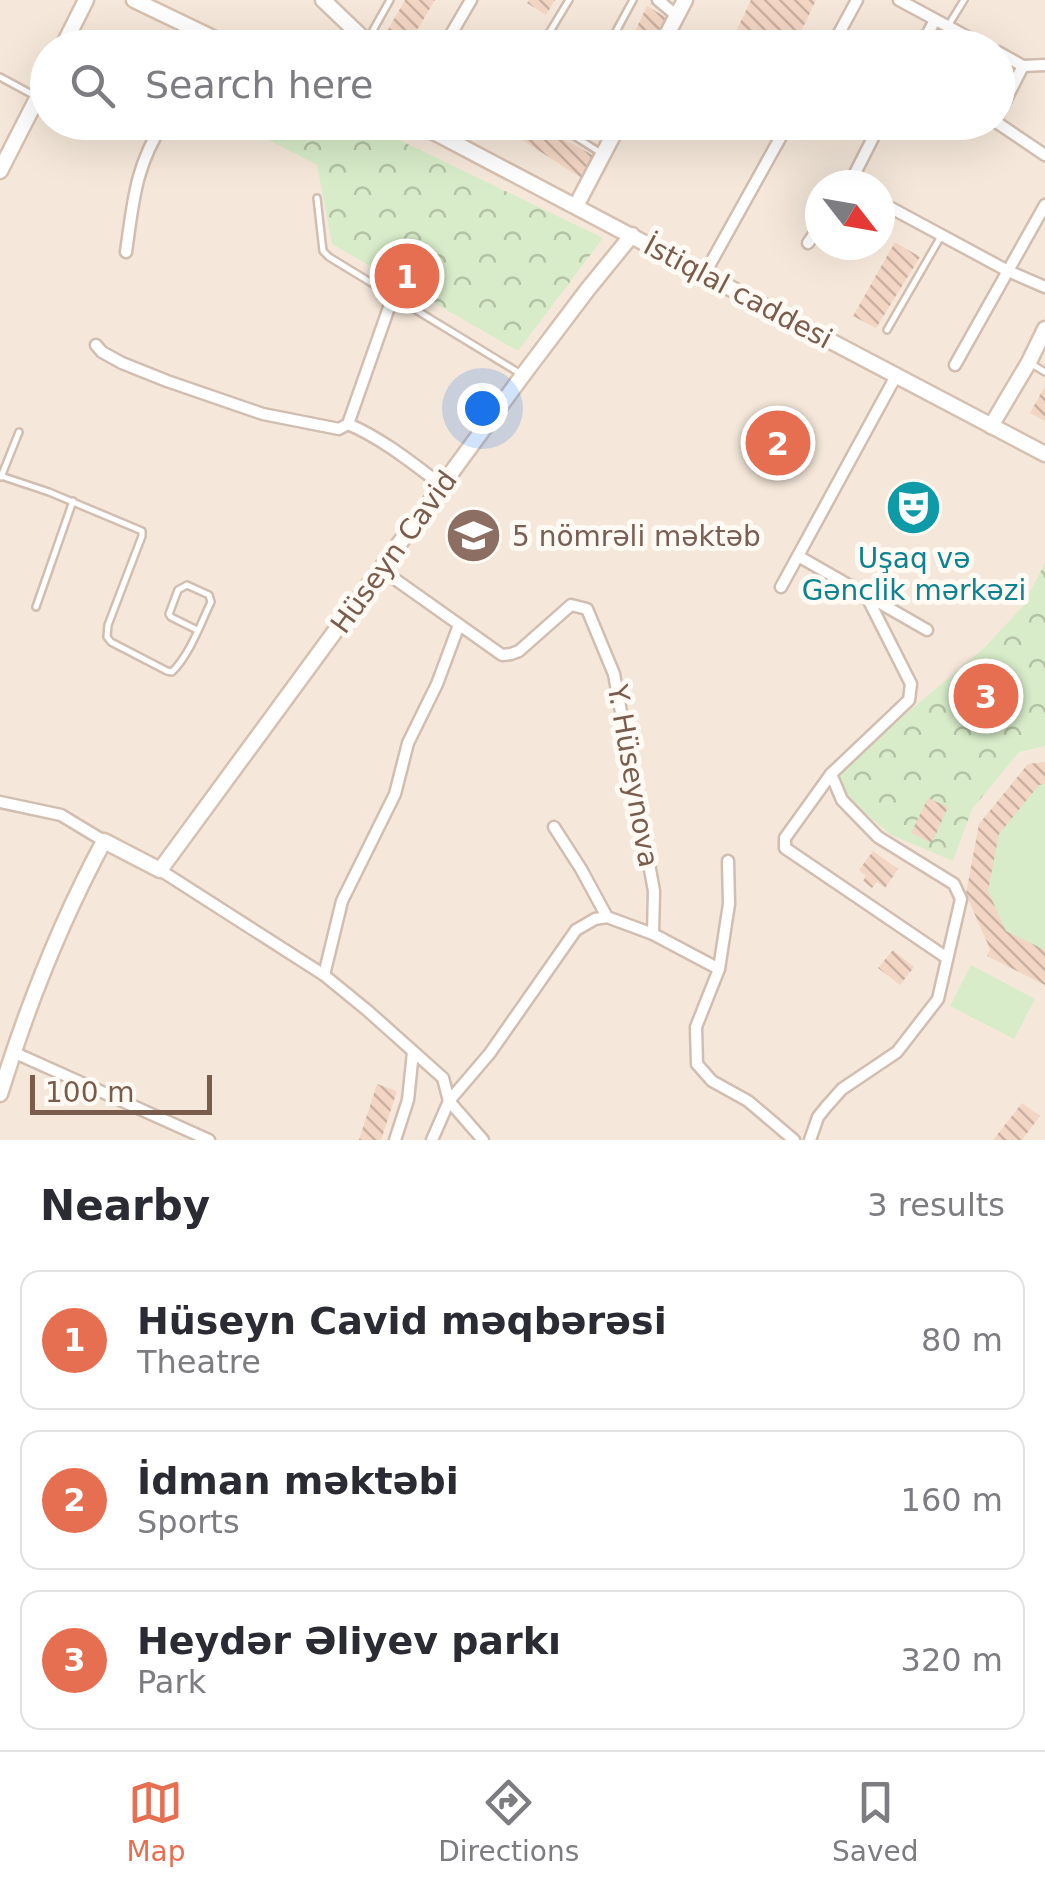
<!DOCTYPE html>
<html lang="en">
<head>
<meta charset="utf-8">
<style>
	:root { --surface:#fff; --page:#f7f7f7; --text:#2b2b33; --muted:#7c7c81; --line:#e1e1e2; --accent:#e76f51 }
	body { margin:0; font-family:"DejaVu Sans",sans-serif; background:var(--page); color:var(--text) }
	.compass { position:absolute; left:805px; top:170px; width:90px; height:90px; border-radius:50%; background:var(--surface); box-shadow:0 10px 40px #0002; rotate:121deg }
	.scale { position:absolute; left:30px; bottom:25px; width:182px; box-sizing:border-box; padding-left:10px; border:5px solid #7a5c4d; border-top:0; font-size:28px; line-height:35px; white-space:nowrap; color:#7a5c4d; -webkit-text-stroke:8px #fffaf3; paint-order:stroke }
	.you { position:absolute; left:482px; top:408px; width:35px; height:35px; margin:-25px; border:8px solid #fff; border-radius:50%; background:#1a73e8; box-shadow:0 0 0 15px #1a73e833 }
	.badge { display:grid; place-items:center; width:65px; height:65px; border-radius:50%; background:var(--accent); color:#fff; font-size:32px; font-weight:700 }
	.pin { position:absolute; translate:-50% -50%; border:5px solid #fff; box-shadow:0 2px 10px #0006 }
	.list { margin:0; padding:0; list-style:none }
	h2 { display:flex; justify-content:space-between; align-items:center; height:130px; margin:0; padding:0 40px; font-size:42px }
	h2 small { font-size:32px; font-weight:400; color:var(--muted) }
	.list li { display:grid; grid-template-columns:65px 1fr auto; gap:30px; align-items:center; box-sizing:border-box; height:140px; margin:0 20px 20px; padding:0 20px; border:2px solid var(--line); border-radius:20px }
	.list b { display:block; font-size:38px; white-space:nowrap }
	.list p { margin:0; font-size:32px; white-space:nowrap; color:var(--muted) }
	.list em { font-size:32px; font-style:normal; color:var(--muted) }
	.icon { flex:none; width:55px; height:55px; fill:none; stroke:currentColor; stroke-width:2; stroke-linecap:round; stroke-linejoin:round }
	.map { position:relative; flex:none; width:1045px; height:1140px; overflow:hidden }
	.search { position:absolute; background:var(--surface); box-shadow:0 10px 40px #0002; left:30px; right:30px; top:30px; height:110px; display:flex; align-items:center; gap:25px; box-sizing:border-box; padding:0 35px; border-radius:55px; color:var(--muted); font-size:38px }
	.sheet { height:610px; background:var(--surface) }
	nav { display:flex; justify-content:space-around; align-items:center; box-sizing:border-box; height:140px; border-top:2px solid var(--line); background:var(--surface); font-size:28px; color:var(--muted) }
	nav a { display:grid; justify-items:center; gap:5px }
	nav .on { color:var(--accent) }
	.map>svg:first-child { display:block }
	.residential { fill:#f5e8da; fill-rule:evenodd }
	.park { fill:url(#park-crowns) }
	.pitch { fill:#d8ecc9 }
	.building { fill:url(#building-back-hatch) }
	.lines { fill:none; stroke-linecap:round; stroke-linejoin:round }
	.lane-casing { stroke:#d1beb0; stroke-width:10 }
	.street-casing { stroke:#d1beb0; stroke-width:15 }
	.secondary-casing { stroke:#d6c0b0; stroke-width:19 }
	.lane { stroke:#fff; stroke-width:5 }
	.street { stroke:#fff; stroke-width:10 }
	.secondary { stroke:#fff; stroke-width:14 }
	.labels { text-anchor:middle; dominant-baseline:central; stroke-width:10; stroke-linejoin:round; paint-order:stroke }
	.street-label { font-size:28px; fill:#7a5c4d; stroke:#fffaf3 }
	.education-label { font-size:28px; fill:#785e54; stroke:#fffaf3; text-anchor:start }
	.culture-label { font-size:28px; fill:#0d838f; stroke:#fffaf3 }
</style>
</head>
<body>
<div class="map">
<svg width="1045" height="1140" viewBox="0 0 1045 1140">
	<defs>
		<pattern id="park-crowns" width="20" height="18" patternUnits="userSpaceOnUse" patternTransform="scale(2.5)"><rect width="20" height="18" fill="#d8ecc9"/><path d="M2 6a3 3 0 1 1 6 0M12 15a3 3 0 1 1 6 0" fill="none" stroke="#b4c2a5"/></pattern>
		<pattern id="building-back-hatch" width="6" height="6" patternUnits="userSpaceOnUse" patternTransform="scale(2.5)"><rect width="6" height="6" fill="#f3d5c3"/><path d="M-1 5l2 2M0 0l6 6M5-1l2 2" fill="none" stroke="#cab0a1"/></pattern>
	</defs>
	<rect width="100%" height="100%" fill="#fdf6ec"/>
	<path class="residential" d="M0,0H1045V1140H0ZM48,48H998V122H48ZM820,185H880V245H820Z"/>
	<g class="park">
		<path d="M256,122L364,123L603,238L518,351L332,244L317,165L251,131Z"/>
		<path d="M1045,563V746L1019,752L972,809L953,861L891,835L827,781L985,647L1023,606Z"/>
	</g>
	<g class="pitch">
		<path d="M1045,762V985L987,956L990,949L966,894L979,824L1028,764Z"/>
		<path d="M971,965L1035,999L1014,1039L950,1006Z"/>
	</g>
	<g class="building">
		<path d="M405,0H435L408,45L386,33Z"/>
		<path d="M529,0H555L546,15L527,3Z"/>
		<path d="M751,0H816L793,48H732L729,46Z"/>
		<path d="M647,6L667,18L652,48H627Z"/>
		<path d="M514,30L535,40L530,48H504Z"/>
		<path d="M522,122H533L596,157L583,179L516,136Z"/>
		<path d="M895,242L920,257L876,328L853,316Z"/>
		<path d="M1045,386V421L1030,413Z"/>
		<path d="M1045,762V784L1039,785L999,834L988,891L1006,931L1045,950V985L987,956L990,949L966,894L979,824L1028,764Z"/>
		<path d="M928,798L948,807L932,843L911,833Z"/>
		<path d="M873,851L898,869L885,888L877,882L872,888L863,881L866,876L859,870Z"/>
		<path d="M893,950L914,967L900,985L878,968Z"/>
		<path d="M377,1084L397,1091L381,1140H359Z"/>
		<path d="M1022,1103L1040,1116L1022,1140H993Z"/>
	</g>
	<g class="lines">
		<defs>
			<g id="lane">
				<path d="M948,26L964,0"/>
				<path d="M367,41L390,0"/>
				<path d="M540,48L569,0"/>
				<path d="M607,48L633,0"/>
				<path d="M0,77L37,97"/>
				<path d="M551,122L563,129"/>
				<path d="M567,122L563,129L601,153"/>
				<path d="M317,198L323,251L329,257L521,374"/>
				<path d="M887,330L940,238"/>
				<path d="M1030,363L1045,372"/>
				<path d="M1,476L49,492L142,531V536L108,625L107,637L111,642L167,671L172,672C190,654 200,625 211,602L209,595L187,585L178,590L169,614L171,617L197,630"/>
				<path d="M1,477L19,432"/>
				<path d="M36,607L73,501"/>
			</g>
			<g id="street">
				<path d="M658,0L677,16"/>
				<path d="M899,0L988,48"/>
				<path d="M443,48L471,0"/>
				<path d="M831,48L857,0"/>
				<path d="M920,48L935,20"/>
				<path d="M998,52L1023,66L1045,65"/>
				<path d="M998,115L1023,66"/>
				<path d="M996,122L1045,155"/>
				<path d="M849,185L881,122"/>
				<path d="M880,202L1008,271L1045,287"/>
				<path d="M808,243L820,226"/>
				<path d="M126,252C133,203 135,166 164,122"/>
				<path d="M704,275L789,122"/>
				<path d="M96,345L102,352L122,363L167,381L263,414L339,429L348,424"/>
				<path d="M955,365L1045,205"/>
				<path d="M348,424L393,296"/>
				<path d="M348,424C383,439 412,463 443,486"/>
				<path d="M798,556L927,630"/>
				<path d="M382,570L502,655L511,654L519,651L571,605L587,609L614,674L654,891L653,934L607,917"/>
				<path d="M781,587L896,376"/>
				<path d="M831,774L785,838V848L947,958"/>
				<path d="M0,802L61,815L104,841"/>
				<path d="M554,827L581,869L607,917"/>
				<path d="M160,870L324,975L368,1011L443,1078L449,1101L483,1140"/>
				<path d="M653,934L719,969L696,1027L697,1064L712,1081L748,1101L794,1140"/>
				<path d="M719,969L729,904L728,861"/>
				<path d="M324,975L342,901L395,794L408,743L437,684L459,625"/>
				<path d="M13,1052L209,1140"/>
				<path d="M395,1140L408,1100L413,1052"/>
				<path d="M432,1140L449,1101L490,1053L576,930L595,919L607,917"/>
				<path d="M810,1140L818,1117L826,1107L842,1089L897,1052L938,999L961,899L954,884L878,837L842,800L831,774L909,700L911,684L866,595"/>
			</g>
			<g id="secondary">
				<path d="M134,0L234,48"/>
				<path d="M323,0L367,42L369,48"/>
				<path d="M62,48L86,0"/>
				<path d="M660,48L685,0"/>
				<path d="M411,122L430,130L1045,454"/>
				<path d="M0,171L48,77"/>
				<path d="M576,206L620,122"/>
				<path d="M991,426L1029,362L1045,329"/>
				<path d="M0,1094C27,1007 61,921 104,841L160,870L523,375L588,289L632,235"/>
			</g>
		</defs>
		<use href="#lane" class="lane-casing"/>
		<use href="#street" class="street-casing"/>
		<use href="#secondary" class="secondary-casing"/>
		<use href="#lane" class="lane"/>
		<use href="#street" class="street"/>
		<use href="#secondary" class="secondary"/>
	</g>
	<defs>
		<symbol id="theatre-disc" viewBox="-11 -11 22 22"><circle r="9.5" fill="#0f9aa8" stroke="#fffaf3"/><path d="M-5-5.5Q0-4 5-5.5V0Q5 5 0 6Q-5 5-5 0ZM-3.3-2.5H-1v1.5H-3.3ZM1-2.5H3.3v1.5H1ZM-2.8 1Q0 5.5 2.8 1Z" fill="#fff"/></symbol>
		<symbol id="school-disc" viewBox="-11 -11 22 22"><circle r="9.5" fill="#8d6e63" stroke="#fffaf3"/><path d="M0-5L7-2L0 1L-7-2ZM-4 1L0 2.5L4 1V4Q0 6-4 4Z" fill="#fff"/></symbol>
	</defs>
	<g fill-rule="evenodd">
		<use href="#theatre-disc" x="882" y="476" width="63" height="63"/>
		<use href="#school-disc" x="442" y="504" width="63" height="63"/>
	</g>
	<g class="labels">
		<g class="street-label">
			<text transform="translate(738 292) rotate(28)">İstiqlal caddesi</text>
			<text transform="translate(394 552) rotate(-54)">Hüseyn Cavid</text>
			<text transform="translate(633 776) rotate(80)">Y. Hüseynova</text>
		</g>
		<g class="education-label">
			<text x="512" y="536">5 nömrəli məktəb</text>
		</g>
		<g class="culture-label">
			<text x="914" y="558">Uşaq və<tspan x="914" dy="32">Gənclik mərkəzi</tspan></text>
		</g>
	</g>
</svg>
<svg class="compass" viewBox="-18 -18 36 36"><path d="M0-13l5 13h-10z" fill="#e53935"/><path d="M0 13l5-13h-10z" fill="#7c7c81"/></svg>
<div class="scale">100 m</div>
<div class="you"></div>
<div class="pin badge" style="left:407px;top:276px">1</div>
<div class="pin badge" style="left:778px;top:443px">2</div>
<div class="pin badge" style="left:986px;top:696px">3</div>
<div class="search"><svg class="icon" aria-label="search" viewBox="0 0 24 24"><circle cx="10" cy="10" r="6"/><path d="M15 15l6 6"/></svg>Search here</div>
</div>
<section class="sheet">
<h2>Nearby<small>3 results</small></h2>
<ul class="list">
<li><span class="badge">1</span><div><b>Hüseyn Cavid məqbərəsi</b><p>Theatre</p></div><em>80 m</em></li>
<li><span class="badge">2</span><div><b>İdman məktəbi</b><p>Sports</p></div><em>160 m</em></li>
<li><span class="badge">3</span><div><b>Heydər Əliyev parkı</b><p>Park</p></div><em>320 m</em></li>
</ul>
</section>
<nav>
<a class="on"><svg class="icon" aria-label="map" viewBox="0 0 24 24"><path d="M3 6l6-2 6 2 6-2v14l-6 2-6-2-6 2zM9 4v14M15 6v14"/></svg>Map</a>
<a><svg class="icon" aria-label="directions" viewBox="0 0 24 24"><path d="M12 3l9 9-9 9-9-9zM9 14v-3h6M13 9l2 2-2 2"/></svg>Directions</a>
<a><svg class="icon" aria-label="saved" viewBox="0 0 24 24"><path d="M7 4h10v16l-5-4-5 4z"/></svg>Saved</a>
</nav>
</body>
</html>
